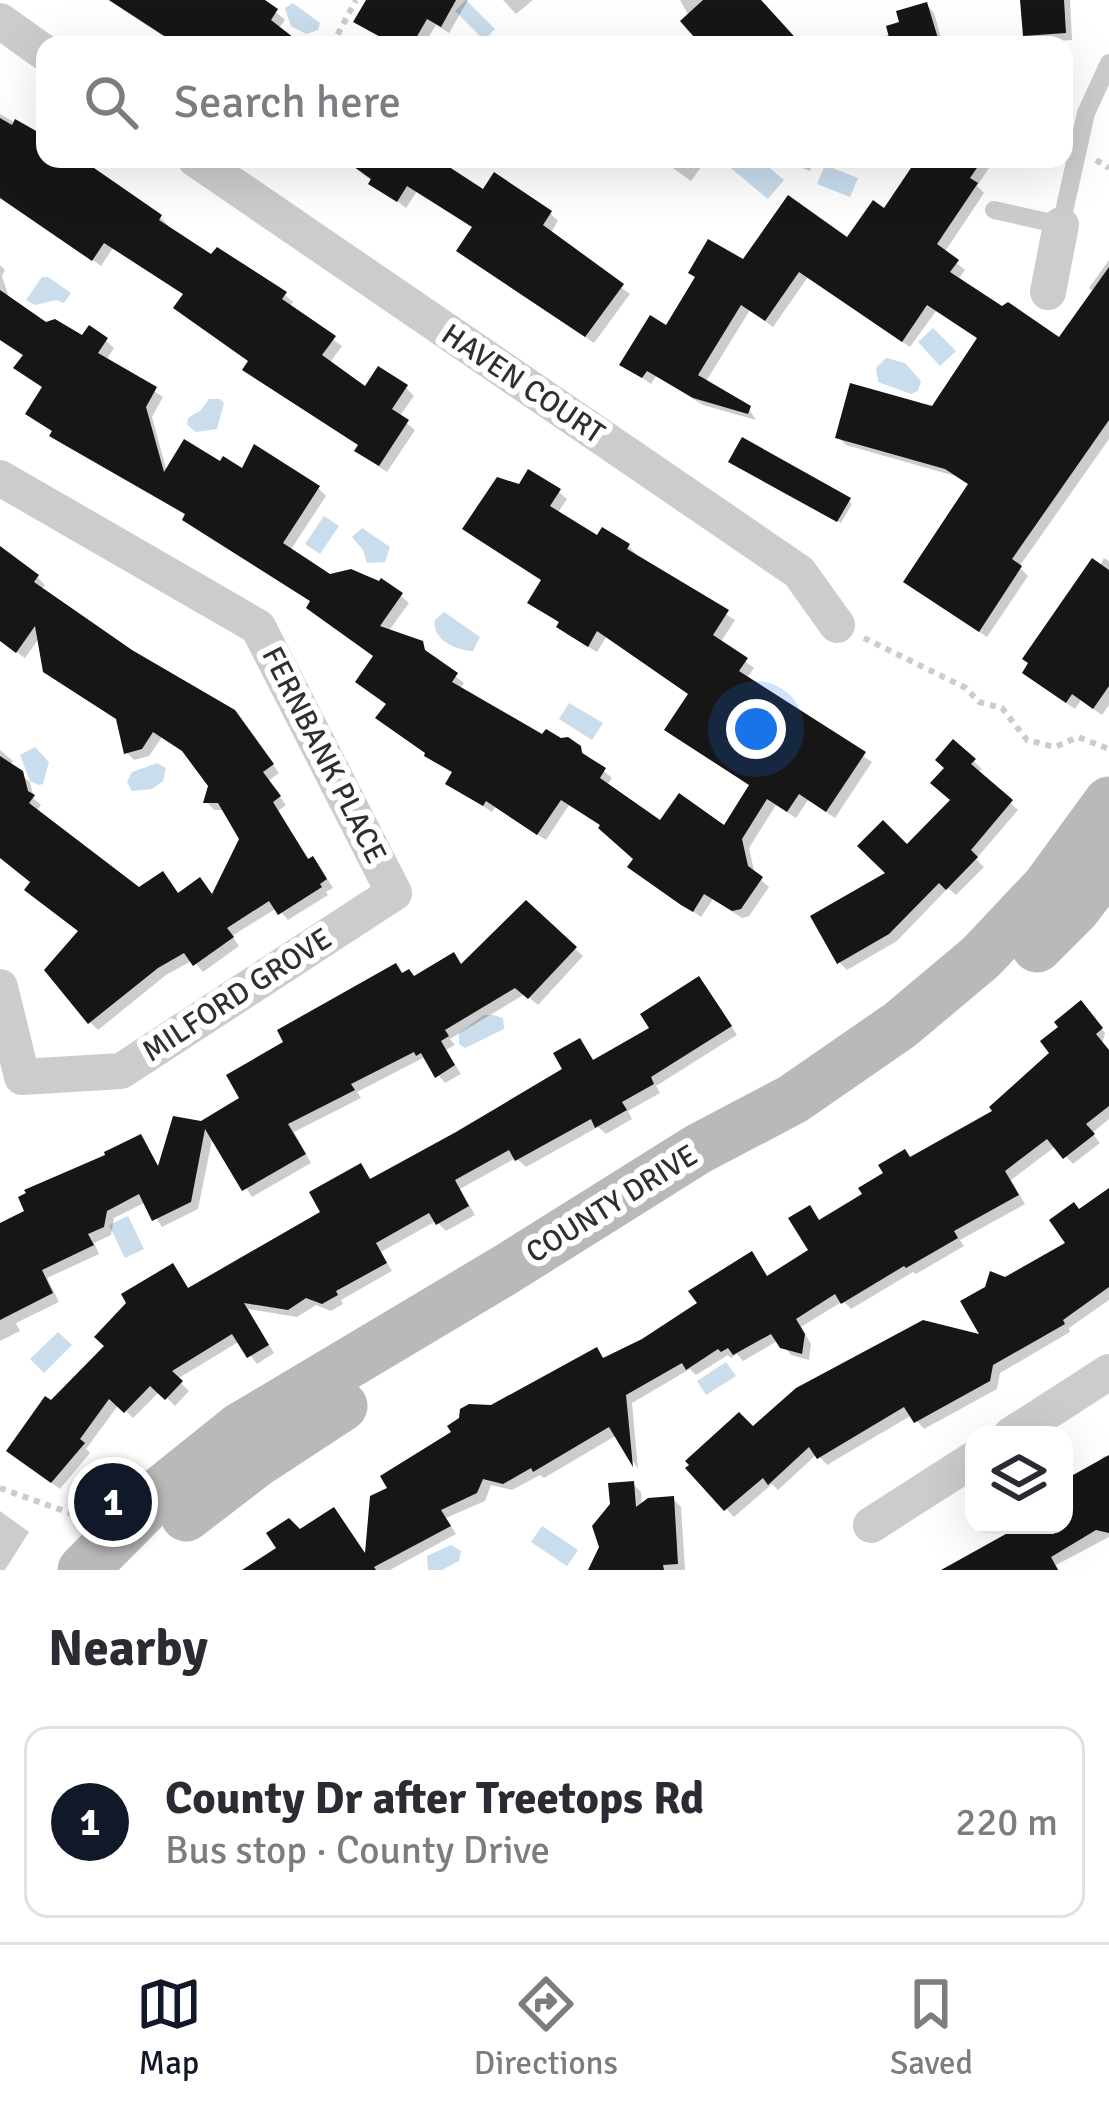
<!DOCTYPE html>
<html lang="en">
<head>
<meta charset="utf-8">
<style>
	:root { --surface:#fff; --page:#f2f2f3; --text:#2b2b33; --muted:#7c7c81; --line:#e1e1e2; --accent:#111827 }
	body { margin:0; font-family:Signika,sans-serif; background:var(--page); color:var(--text) }
	.controls { position:absolute; right:36px; bottom:36px; display:grid; overflow:hidden; border-radius:24px; box-shadow:0 12px 48px #0002 }
	.controls button { width:108px; height:108px; display:grid; place-items:center; padding:0; border:0; border-bottom:3px solid var(--line); background:var(--surface); color:var(--text); font:60px sans-serif }
	.you { position:absolute; left:756px; top:729px; width:42px; height:42px; margin:-30px; border:9px solid #fff; border-radius:50%; background:#1a73e8; box-shadow:0 0 0 18px #1a73e833 }
	.badge { display:grid; place-items:center; width:78px; height:78px; border-radius:50%; background:var(--accent); color:#fff; font-size:39px; font-weight:700 }
	.pin { position:absolute; translate:-50% -50%; border:6px solid #fff; box-shadow:0 3px 12px #0006 }
	.list { margin:0; padding:0; list-style:none }
	h2 { display:flex; justify-content:space-between; align-items:center; height:156px; margin:0; padding:0 48px; font-size:51px }
	h2 small { font-size:39px; font-weight:400; color:var(--muted) }
	.list li { display:grid; grid-template-columns:78px 1fr auto; gap:36px; align-items:center; box-sizing:border-box; height:192px; margin:0 24px 24px; padding:0 24px; border:3px solid var(--line); border-radius:24px }
	.list b { display:block; font-size:45px; white-space:nowrap }
	.list p { margin:0; font-size:39px; white-space:nowrap; color:var(--muted) }
	.list em { font-size:39px; font-style:normal; color:var(--muted) }
	.icon { flex:none; width:66px; height:66px; fill:none; stroke:currentColor; stroke-width:2; stroke-linecap:round; stroke-linejoin:round }
	.map { position:relative; flex:none; width:1109px; height:1570px; overflow:hidden }
	.search { position:absolute; background:var(--surface); box-shadow:0 12px 48px #0002; left:36px; right:36px; top:36px; height:132px; display:flex; align-items:center; gap:30px; box-sizing:border-box; padding:0 42px; border-radius:24px; color:var(--muted); font-size:45px }
	.sheet { height:372px; background:var(--surface) }
	nav { display:flex; justify-content:space-around; align-items:center; box-sizing:border-box; height:168px; border-top:3px solid var(--line); background:var(--surface); font-size:33px; color:var(--muted) }
	nav a { display:grid; justify-items:center; gap:6px }
	nav .on { color:var(--accent) }
	.map>svg:first-child { display:block }
	.water { fill:#c9dded }
	.shadow { fill:#0003 }
	.building { fill:#161616 }
	.lines { fill:none; stroke-linecap:round; stroke-linejoin:round }
	.path { stroke:#ccc; stroke-width:6; stroke-dasharray:6 6; stroke-linecap:butt }
	.lane { stroke:#ccc; stroke-width:18 }
	.street { stroke:#ccc; stroke-width:36 }
	.secondary { stroke:#b9b9b9; stroke-width:51 }
	.labels { text-anchor:middle; dominant-baseline:central; stroke-width:12; stroke-linejoin:round; paint-order:stroke }
	.street-label { font-size:30px; fill:#2f2f2f; stroke:#fff }
</style>
</head>
<body>
<div class="map">
<svg width="1109" height="1570" viewBox="0 0 1109 1570">
	<rect width="100%" height="100%" fill="#fff"/>
	<g class="water">
		<path d="M466,0L495,29L484,40L455,11Z"/>
		<path d="M293,3L320,23L318,30L306,34L291,26L285,8Z"/>
		<path d="M730,159H759L784,180L768,199L726,164Z"/>
		<path d="M825,165L858,178L850,197L817,184Z"/>
		<path d="M42,277H48L71,293L64,303L56,300L35,305L26,300Z"/>
		<path d="M933,328L956,351L940,366L918,342Z"/>
		<path d="M886,358L905,363L921,381L918,391L911,394L878,382L876,368Z"/>
		<path d="M209,399H220L224,403L217,429L196,432L187,425L188,418L201,410Z"/>
		<path d="M324,516L339,526L320,554L305,544Z"/>
		<path d="M362,528L390,547L385,562L367,563L363,550L352,537Z"/>
		<path d="M444,612L480,637L473,651C458,651 431,640 435,620Z"/>
		<path d="M569,703L603,723L592,740L559,719Z"/>
		<path d="M35,747L49,762L43,784L39,785L30,781L20,755Z"/>
		<path d="M157,763L166,768L163,781L152,789L132,791L127,782L132,772Z"/>
		<path d="M493,1015L503,1018L504,1029L465,1048L459,1044V1033L484,1015Z"/>
		<path d="M128,1216L144,1249L125,1258L109,1225Z"/>
		<path d="M58,1332L72,1345L44,1373L30,1359Z"/>
		<path d="M726,1362L736,1376L706,1395L697,1381Z"/>
		<path d="M542,1526L578,1550L567,1566L531,1542Z"/>
		<path d="M451,1545L461,1551L459,1561L442,1570H428L427,1556Z"/>
	</g>
	<g class="shadow">
		<path d="M108,0H262L285,20L278,29L297,45H177Z"/>
		<path d="M369,0H468L449,33L436,25L424,45H408Z"/>
		<path d="M503,0H533L516,14Z"/>
		<path d="M680,0H758L783,45H705Z"/>
		<path d="M1023,0H1070L1072,40L997,45L1001,39L1026,37Z"/>
		<path d="M927,5L934,13L943,45H867L866,41L891,34Z"/>
		<path d="M0,114L40,137L45,142V159H63L160,217L168,225L166,228L212,258L217,251L285,295L293,302L289,308L342,346L329,364L366,390L406,388L414,396L399,417L415,430L387,472L366,458L361,446L253,377L246,370L251,362L185,295L113,248L101,266L0,193Z"/>
		<path d="M344,159H451L445,168L484,193L550,213L558,221L550,234L630,294L594,343L468,258L475,229L417,191L406,208Z"/>
		<path d="M660,159H707L691,181Z"/>
		<path d="M779,159H815L810,171Z"/>
		<path d="M921,159H995L977,186L984,193L944,253L965,270L957,281L1060,341L1094,293L1089,288L1109,260V439L1019,567L1028,576L987,637L915,589L971,486L955,476L846,445L838,437L933,409L980,340L936,311L910,347L808,277L773,327L750,310L705,383L749,409L756,420L703,405L656,376L651,384L623,364L744,263L848,241L885,212Z"/>
		<path d="M0,265L5,270L2,276L10,301L46,325L83,339L106,341L114,348L106,360L163,397L152,417L167,472L221,465L318,488L326,496L290,551L330,577L401,596L409,603L388,632L421,644L431,658L464,683L459,690L543,738L579,749L612,778L606,787L661,825L725,829L751,786L668,730L691,695L606,637L597,652L567,634L561,624L531,602L544,581L474,537L559,492L567,499L557,514L598,540L628,546L636,554L634,557L735,620L720,643L754,668L746,679L872,762L835,818L808,800L796,818L776,805L749,848L755,875L769,887L749,916L742,918L713,899L701,917L639,874L636,859L603,827L569,805L546,840L495,807L492,812L449,784L454,774L428,756L388,705L376,657L313,603L193,527L188,516L61,443L55,433L36,421L45,389L25,357L0,340Z"/>
		<path d="M734,464L849,501L852,504L841,523Z"/>
		<path d="M0,550L37,577L45,585L41,590L130,652L242,722L279,773L268,781L286,805L278,811L310,861L320,867L333,888L326,892L328,895L288,920L277,908L232,936L239,946L203,972L193,960L166,975L98,1030L90,1022L82,932L0,844V750L13,761L10,766L30,782L34,799L41,805L36,812L138,891L214,898L242,839L225,810H214L207,802L211,785L189,755L162,737L149,756L134,760L126,752L120,721L40,637L25,658L0,640Z"/>
		<path d="M1104,558L1109,561V705L1102,715L1081,700L1075,709L1033,680Z"/>
		<path d="M954,743L982,769L977,773L1018,810L976,859L984,867L956,895L948,888L897,941L847,970L839,962L890,874L907,848L954,801L948,768Z"/>
		<path d="M526,904L583,956L538,1005L525,994L450,1039L455,1045L446,1050L461,1074L445,1083L423,1058L357,1092L361,1098L294,1132L311,1163L252,1197L213,1135L198,1209L162,1227L146,1202L114,1218L111,1235L94,1243L99,1254L47,1278L59,1302L16,1323L20,1331L0,1341V1226L28,1212L141,1138L160,1169L201,1124L244,1099L404,975L415,979L453,956L463,966Z"/>
		<path d="M706,987L737,1035L656,1086L660,1093L628,1111L632,1119L606,1134L598,1127L526,1167L516,1158L460,1189L475,1215L446,1231L436,1221L381,1252L392,1271L341,1300L343,1304L331,1311L316,1305L297,1317L248,1309L274,1353L257,1364L240,1341L177,1379L189,1391L175,1406L160,1391L133,1418L119,1404L86,1449L90,1453L60,1489L18,1459L51,1404L108,1346L172,1267L190,1291L324,1213L360,1166L372,1181L566,1070L580,1042L595,1062L653,1029Z"/>
		<path d="M1088,1012L1105,1033L1102,1044L1109,1053V1119L1092,1133L1100,1143L1073,1164L1056,1146L1011,1180L1025,1204L960,1240L964,1246L916,1274L913,1272L851,1309L843,1301L801,1327L811,1344L809,1360L791,1355L779,1340L743,1361L737,1354L731,1358L728,1355L696,1375L690,1369L632,1403L638,1469L617,1435L544,1478L540,1475L512,1490L491,1485L485,1501L446,1518L456,1534L390,1570H249L300,1533L367,1557L392,1490L491,1408L596,1351L606,1360L644,1342L701,1304L752,1255L769,1278L812,1251L809,1209L821,1222L912,1159L997,1112Z"/>
		<path d="M1109,1206V1300L1069,1328L1070,1332L1000,1373L997,1389L924,1429L912,1415L827,1465L817,1454L778,1490L772,1484L734,1517L689,1469L753,1430L985,1339L1006,1280L1069,1244L1080,1212Z"/>
		<path d="M1104,1456H1109V1537L1056,1565L1059,1570H961L1064,1525V1480L1093,1467Z"/>
		<path d="M633,1484L641,1492L642,1507L673,1499L681,1507L685,1570H593Z"/>
		<path d="M0,1511L29,1532L5,1570H0Z"/>
	</g>
	<g class="building">
		<path d="M109,0H265L278,9L271,20L303,45H178Z"/>
		<path d="M366,0H456L441,27L427,19L412,45H395L353,22Z"/>
		<path d="M703,0H761L802,45H701L680,21Z"/>
		<path d="M1020,0H1064L1066,33L1023,36Z"/>
		<path d="M927,2L940,45H891L886,26L899,22L896,11Z"/>
		<path d="M0,118L12,125L15,119L45,136V159H81L162,215L159,220L211,254L217,247L287,292L282,299L336,336L322,355L365,386L378,366L408,385L392,409L409,420L379,466L354,451L358,445L242,370L248,361L173,308L183,294L104,243L92,261L0,198Z"/>
		<path d="M343,159H437L483,189L494,172L552,211L543,225L624,284L585,337L456,251L472,227L407,186L397,202L368,184L371,179Z"/>
		<path d="M917,159H983L970,178L978,183L937,244L959,260L950,272L1002,306L1008,302L1059,337L1109,267V420L1012,559L1022,566L979,632L903,582L968,484L945,469L835,438L850,383L932,406L977,338L927,305L902,342L799,272L765,321L741,305L698,375L751,406L748,414L693,398L647,371L642,378L619,365L650,315L666,325L695,277L688,273L708,239L743,259L788,195L847,237L873,200L884,208Z"/>
		<path d="M0,290L46,322L55,319L82,335L89,325L108,338L98,353L157,387L146,407L164,472L184,439L220,461L223,456L242,468L254,444L320,486L283,543L330,574L351,569L379,581L381,578L403,593L380,626L423,641L425,650L458,673L452,682L542,734L546,729L561,738L568,737L581,746L582,753L606,768L600,778L660,820L679,793L724,825L749,785L664,730L688,694L597,631L588,647L556,627L559,622L527,603L541,580L462,529L497,477L519,484L528,469L561,489L550,506L597,535L602,527L630,544L627,549L729,610L713,635L748,658L739,671L866,752L826,812L799,794L787,812L767,799L742,839L748,866L763,877L741,909L732,911L704,894L693,912L681,905L627,867L633,859L598,828L600,825L561,800L537,835L486,801L483,806L445,784L452,772L424,756L425,753L375,718L386,704L355,682L373,656L306,608L310,601L182,520L185,514L49,436L52,431L25,414L42,387L13,368L23,355L0,340Z"/>
		<path d="M742,437L851,498L837,522L728,462Z"/>
		<path d="M0,546L39,575L34,582L132,650L235,710L274,764L263,772L281,796L273,802L308,859L313,856L327,879L320,884L322,887L278,915L269,901L227,928L234,937L193,966L184,953L158,968L88,1024L44,970L78,931L24,890L30,882L0,858V756L23,771L28,791L35,795L29,803L139,887L163,871L178,893L200,877L212,894L239,839L218,803H203L208,786L182,751L153,732L142,749L124,754L116,719L43,672L35,626L16,653L0,641Z"/>
		<path d="M1092,558L1109,570V686L1093,709L1072,694L1066,703L1022,673L1028,663L1022,659Z"/>
		<path d="M953,739L976,759L971,764L1013,800L971,850L978,857L946,890L939,883L889,934L837,964L810,916L885,873L857,846L883,820L907,844L950,800L930,783L944,768L935,760Z"/>
		<path d="M526,900L577,947L528,999L515,988L445,1030L449,1036L441,1041L455,1065L435,1078L421,1053L416,1056L414,1052L351,1084L355,1090L288,1124L306,1154L242,1191L205,1129L191,1202L152,1221L139,1194L107,1211L104,1227L88,1234L94,1245L42,1270L53,1293L0,1320V1223L24,1211L18,1197L26,1193L24,1190L105,1155L104,1152L141,1134L158,1166L173,1116L201,1121L239,1098L226,1075L283,1042L277,1030L396,963L402,973L409,969L414,976L454,952L461,964Z"/>
		<path d="M699,976L732,1026L651,1077L654,1084L622,1102L627,1110L595,1128L591,1119L515,1161L509,1150L455,1180L469,1206L436,1225L429,1213L376,1243L387,1263L336,1291L338,1295L322,1304L306,1298L288,1310L244,1303L269,1345L247,1358L232,1334L172,1371L183,1381L165,1400L150,1386L124,1413L109,1399L80,1439L85,1443L51,1483L6,1451L45,1396L51,1400L104,1346L94,1337L126,1303L121,1294L173,1263L188,1288L320,1212L309,1192L361,1163L370,1179L456,1132L562,1069L553,1053L580,1038L593,1060L649,1028L640,1014Z"/>
		<path d="M1081,1000L1103,1028L1096,1034L1109,1050V1106L1086,1124L1095,1134L1063,1159L1047,1139L1005,1171L1019,1195L954,1231L958,1238L906,1268L904,1266L841,1304L835,1294L796,1319L805,1334L802,1354L780,1348L771,1334L733,1355L728,1348L721,1352L718,1349L686,1370L682,1363L626,1395L633,1467L609,1427L533,1472L531,1468L503,1484L483,1479L477,1493L441,1510L451,1526L374,1567L376,1570H242L276,1548L266,1533L289,1518L300,1529L334,1507L365,1553L370,1496L387,1488L380,1476L451,1432L447,1426L459,1418L460,1409L469,1404L491,1405L597,1347L603,1358L642,1339L697,1303L688,1291L752,1251L767,1276L808,1250L788,1218L810,1205L819,1220L862,1194L858,1188L883,1173L878,1165L905,1149L910,1157L992,1111L989,1107L1049,1053L1040,1041L1058,1027L1054,1022Z"/>
		<path d="M1109,1188V1287L1063,1320L1065,1324L993,1365L990,1381L914,1423L904,1407L817,1459L809,1447L768,1485L763,1478L724,1511L685,1468L689,1465L685,1461L739,1412L753,1426L796,1388L923,1320L979,1334L960,1301L985,1287L990,1271L1005,1277L1065,1243L1049,1220L1074,1202L1079,1209Z"/>
		<path d="M1109,1455V1533L1096,1530L1051,1557L1058,1570H941L1022,1525H1064V1480Z"/>
		<path d="M634,1481L636,1507L648,1498L674,1496L678,1564L663,1565L664,1570H588L599,1547L592,1526L610,1504L608,1483Z"/>
	</g>
	<g class="lines">
		<g class="path">
			<path d="M332,45L356,0"/>
			<path d="M1096,160L1109,168"/>
			<path d="M864,638L966,688L979,702L1002,708L1027,740L1055,747L1078,737L1109,749"/>
			<path d="M0,1488L81,1517"/>
		</g>
		<path class="lane" d="M994,210L1061,225L1086,113L1109,63"/>
		<g class="street">
			<path d="M0,21L45,53"/>
			<path d="M195,159L799,572L837,625"/>
			<path d="M1048,292L1061,225"/>
			<path d="M0,478L258,627L394,893L121,1071L22,1077L0,987"/>
			<path d="M1011,1435L1109,1372"/>
			<path d="M871,1525L974,1459"/>
		</g>
		<g class="secondary">
			<path d="M1037,947L1074,910L1109,865"/>
			<path d="M186,1516L255,1463L342,1406"/>
			<path d="M83,1570L159,1493L240,1428L505,1270L698,1149L793,1099L900,1025L981,957L1047,887L1109,802"/>
		</g>
	</g>
	<g class="labels">
		<g class="street-label">
			<text transform="translate(523 384) rotate(34)">HAVEN COURT</text>
			<text transform="translate(324 755) rotate(63)">FERNBANK PLACE</text>
			<text transform="translate(237 995) rotate(-33)">MILFORD GROVE</text>
			<text transform="translate(612 1204) rotate(-32)">COUNTY DRIVE</text>
		</g>
	</g>
</svg>
<div class="controls">
<button><svg class="icon" aria-label="layers" viewBox="0 0 24 24"><path d="M12 4l9 5-9 5-9-5zM3 14l9 5 9-5"/></svg></button>
</div>
<div class="you"></div>
<div class="pin badge" style="left:113px;top:1502px">1</div>
<div class="search"><svg class="icon" aria-label="search" viewBox="0 0 24 24"><circle cx="10" cy="10" r="6"/><path d="M15 15l6 6"/></svg>Search here</div>
</div>
<section class="sheet">
<h2>Nearby<small></small></h2>
<ul class="list">
<li><span class="badge">1</span><div><b>County Dr after Treetops Rd</b><p>Bus stop · County Drive</p></div><em>220 m</em></li>
</ul>
</section>
<nav>
<a class="on"><svg class="icon" aria-label="map" viewBox="0 0 24 24"><path d="M3 6l6-2 6 2 6-2v14l-6 2-6-2-6 2zM9 4v14M15 6v14"/></svg>Map</a>
<a><svg class="icon" aria-label="directions" viewBox="0 0 24 24"><path d="M12 3l9 9-9 9-9-9zM9 14v-3h6M13 9l2 2-2 2"/></svg>Directions</a>
<a><svg class="icon" aria-label="saved" viewBox="0 0 24 24"><path d="M7 4h10v16l-5-4-5 4z"/></svg>Saved</a>
</nav>
</body>
</html>
